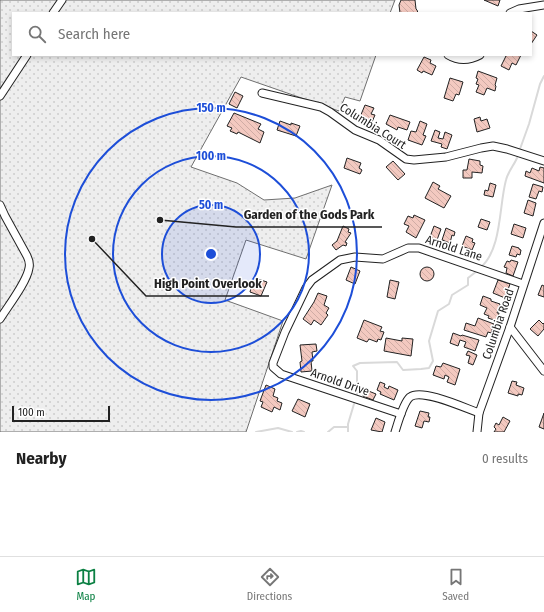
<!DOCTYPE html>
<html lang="en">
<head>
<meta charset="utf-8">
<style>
	:root { --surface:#fff; --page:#f2f2f2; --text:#222; --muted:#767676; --line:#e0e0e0; --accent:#0b8043 }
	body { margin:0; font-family:"Fira Sans Condensed",sans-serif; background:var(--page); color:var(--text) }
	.scale { position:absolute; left:12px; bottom:10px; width:98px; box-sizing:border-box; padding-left:4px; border:2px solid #222; border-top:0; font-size:11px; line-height:14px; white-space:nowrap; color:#222; -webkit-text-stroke:3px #fff; paint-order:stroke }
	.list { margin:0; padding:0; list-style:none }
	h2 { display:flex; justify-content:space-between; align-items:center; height:52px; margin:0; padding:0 16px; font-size:17px }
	h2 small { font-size:13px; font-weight:400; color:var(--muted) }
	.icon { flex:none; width:22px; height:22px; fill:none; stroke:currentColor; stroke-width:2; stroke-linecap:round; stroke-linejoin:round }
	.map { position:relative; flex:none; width:544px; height:432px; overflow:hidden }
	.search { position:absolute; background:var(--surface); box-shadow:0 2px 6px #0003; left:12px; right:12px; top:12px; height:44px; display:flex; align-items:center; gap:10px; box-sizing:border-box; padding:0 14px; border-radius:0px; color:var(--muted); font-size:15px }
	.sheet { height:124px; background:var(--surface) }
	nav { display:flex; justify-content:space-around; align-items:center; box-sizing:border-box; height:56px; border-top:1px solid var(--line); background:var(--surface); font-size:11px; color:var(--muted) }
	nav a { display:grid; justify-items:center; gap:2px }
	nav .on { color:var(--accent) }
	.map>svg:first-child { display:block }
	.park { fill:url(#park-dots); stroke:#6f6f6f }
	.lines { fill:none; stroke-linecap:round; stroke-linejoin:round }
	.stream { stroke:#d9d9d9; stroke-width:2 }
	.building { fill:url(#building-back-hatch); stroke:#222 }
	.minor-casing { stroke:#222; stroke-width:9 }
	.minor { stroke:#fff; stroke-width:7 }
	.ring { fill:none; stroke:#1d4ed8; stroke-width:2 }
	.labels { text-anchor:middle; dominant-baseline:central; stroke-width:3; stroke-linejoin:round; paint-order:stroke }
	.street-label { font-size:12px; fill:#222; stroke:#fff }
	.centre { fill:#1d4ed8; stroke:#fff; stroke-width:2 }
	.ring-label { font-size:12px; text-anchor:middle; font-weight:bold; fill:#1d4ed8; stroke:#fff; stroke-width:3; stroke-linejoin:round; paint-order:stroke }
	.leader { fill:none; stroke:#222; stroke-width:1.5 }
	.callout-dot { fill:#222; stroke:#fff; stroke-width:1.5 }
	.callout-label { font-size:13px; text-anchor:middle; font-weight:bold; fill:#222; stroke:#fff; stroke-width:3; stroke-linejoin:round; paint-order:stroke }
</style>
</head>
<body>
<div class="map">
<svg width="544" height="432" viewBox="0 0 544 432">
	<defs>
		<pattern id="park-dots" width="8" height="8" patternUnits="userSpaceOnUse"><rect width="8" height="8" fill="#eee"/><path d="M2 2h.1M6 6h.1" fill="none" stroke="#ccc" stroke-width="1.8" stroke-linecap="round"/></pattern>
		<pattern id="building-back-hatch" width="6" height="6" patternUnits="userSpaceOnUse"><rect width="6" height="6" fill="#f3c9c0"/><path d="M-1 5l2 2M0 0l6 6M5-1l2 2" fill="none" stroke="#d0aca5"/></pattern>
	</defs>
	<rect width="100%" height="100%" fill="#fff"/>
	<path class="park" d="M0,0H395L390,13H13V55H376L360,101L345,97L339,111L241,77L191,167L237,183L264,200L295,198L332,185L306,259L246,240L225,300L283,321L246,432H0Z"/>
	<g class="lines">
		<g class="stream">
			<path d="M520,149L529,124L540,84L544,76"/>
			<path d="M481,267C502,249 499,205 506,180C508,172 514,165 517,158"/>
			<path d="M357,394V371L353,366L360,363L397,362L403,370L421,369L429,368L433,361L429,341L438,311L449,304L452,295L468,285V278L477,271"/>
			<path d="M256,432L278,428L292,432"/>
			<path d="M297,432L301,431L304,432"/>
			<path d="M328,432L334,427H348"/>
			<path d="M348,432V424L354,404"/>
		</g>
	</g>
	<g class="building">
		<path d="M401,0H415L416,9L417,10L418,13H400L399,5Z"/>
		<path d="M484,0H500L498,6Z"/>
		<path d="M531,31L537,35L531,44Z"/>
		<path d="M504,55H521L516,65L512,63L509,70L501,66L506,56Z"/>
		<path d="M424,57L431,60L430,63L436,66L432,75L423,71L422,73L417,70Z"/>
		<path d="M478,71L497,78L495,85L496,86L495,91L487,88L484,95L476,92L479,85L476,84L478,79L476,78Z"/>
		<path d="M450,78L463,82L459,95L456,94L453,101L444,98Z"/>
		<path d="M235,92L243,96L237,108L229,104Z"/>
		<path d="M365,105L374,108L371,114L375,115L372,122L360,117Z"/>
		<path d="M234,113L261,124L258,129L264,132L260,143L238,132L237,134L230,131L232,128L227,126Z"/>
		<path d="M390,115L410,122L407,130L398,127L397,130L386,124Z"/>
		<path d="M480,117L481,121L487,119L490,128L477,132L474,119Z"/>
		<path d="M280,121L291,125V123L300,126L296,136L277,130Z"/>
		<path d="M420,121L427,124L423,135L426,136L422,145L408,140L411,131L416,132Z"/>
		<path d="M435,130L440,132L438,138L443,139L445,132L452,135L447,149L441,147L442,144L431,141Z"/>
		<path d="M347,158L361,163L359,168L362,170L360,174L344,168Z"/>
		<path d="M469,159L480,161V165L483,166L482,173L472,172V178H463V170H467Z"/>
		<path d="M393,161L405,174L398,180L386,167Z"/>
		<path d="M540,167L544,168V183L525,176L526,171L530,173L532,168L539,171Z"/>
		<path d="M433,182L440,186L438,189L451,196L444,208L425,198Z"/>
		<path d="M490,183L496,185L493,197L484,195L485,190L488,191Z"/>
		<path d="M533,184L543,187L542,192L539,191L536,199L529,197Z"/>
		<path d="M528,200L536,203L533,216L524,213Z"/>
		<path d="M414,215L425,220L416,238L406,232L409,226L404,224L408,216L413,218Z"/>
		<path d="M481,219L490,222L487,230L478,227Z"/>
		<path d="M514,224L526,228L523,238L511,234Z"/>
		<path d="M343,226L349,229L348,232L351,233L345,242L347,243L346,246L343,245L336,250L332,245L337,241Z"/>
		<path d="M434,226L441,229L437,240L430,237Z"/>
		<path d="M446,228L455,232L454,236L452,235L450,243L442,240Z"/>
		<path d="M466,236L473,239L472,242L475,243L472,250L462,246Z"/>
		<path d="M512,246L519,248V249L521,250L520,255L517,254L516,257L509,255Z"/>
		<path d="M511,260L518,262L513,276L506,273L507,268L504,267L507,261L510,262Z"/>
		<circle cx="427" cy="274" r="7"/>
		<path d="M351,267L360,271L355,284L346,280Z"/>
		<path d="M258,279L267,282L261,296L250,292L252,284L255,285Z"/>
		<path d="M390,280L399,282L395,299L387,297Z"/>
		<path d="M498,280L510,284L505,298L493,293Z"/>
		<path d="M542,285L544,286V297L538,295Z"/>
		<path d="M318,293L327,296L324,305L329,308L326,313L328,315L321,325L314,320L311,325L303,319L314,302Z"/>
		<path d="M483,296L491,299V301L500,304L497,313H499L497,321L488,318L489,316L484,314L487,308L480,305Z"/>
		<path d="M478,318L494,324L491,333L488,332L486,337L464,330L466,323L475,326Z"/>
		<path d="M364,320L382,327L380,331L384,332L381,340L378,339L377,342L369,339L367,342L357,338Z"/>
		<path d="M539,320L543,324L544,323V329L538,336L530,329Z"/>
		<path d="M453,333L461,336L462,335L479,340L475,351L464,347L466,342L460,340L458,346L450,343Z"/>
		<path d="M386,338L402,341V338L413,339L411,356L384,351Z"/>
		<path d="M316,344L317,351L312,352L313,361H311L312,371L301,372L300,362L302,361L300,345Z"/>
		<path d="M468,351L477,355L473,365L468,363L470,356L466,355Z"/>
		<path d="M443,363L460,369L455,385L447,382L449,377L445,375L444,379L433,375L436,366L441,367Z"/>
		<path d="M512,381L517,382L516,385L524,388L522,395L518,394V396L508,393Z"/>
		<path d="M380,382L385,384L384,387L388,389L389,386L398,390L394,400L380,394L381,392L377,390Z"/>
		<path d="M266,385L275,389L273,396L278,398L277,401L282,403L280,410L274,407L272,412L261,407L263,402L260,401Z"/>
		<path d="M366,390L376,394L373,400L363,396Z"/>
		<path d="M298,399L310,404L305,417L292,411Z"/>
		<path d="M420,411L429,413L428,417H430L429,422L424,421L422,428L415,426Z"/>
		<path d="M544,413V429L539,427Z"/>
		<path d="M503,417L510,421L504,432H494L496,429L494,427L496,423L499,425Z"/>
		<path d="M376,418L385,422L382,432L371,430Z"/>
	</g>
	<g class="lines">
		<defs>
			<g id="minor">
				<path d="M53,13L62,0"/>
				<path d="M510,13L519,9L544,5"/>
				<path d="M448,55C458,61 469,61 480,55"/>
				<path d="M262,93L321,107L330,112L355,130L379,140L406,159L414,160L446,157L481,148L493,146L507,149L544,161"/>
				<path d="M0,96L27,55"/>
				<path d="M0,205L5,216L27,256C29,260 30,264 29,268C27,282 8,306 0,319"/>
				<path d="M510,327L544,371"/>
				<path d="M401,414L281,374L273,367V363L285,332L306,288L312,280L340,260L355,257L383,259L408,248H419L523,284"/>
				<path d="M395,432C398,423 403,403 410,397C422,388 465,408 479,413"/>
				<path d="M477,432L479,413L510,327L544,223"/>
			</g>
		</defs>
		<use href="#minor" class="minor-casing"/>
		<use href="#minor" class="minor"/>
	</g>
	<circle cx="211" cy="254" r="49" fill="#1d4ed8" fill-opacity=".12"/>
	<g class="ring">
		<circle cx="211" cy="254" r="49"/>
		<circle cx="211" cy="254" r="98"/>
		<circle cx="211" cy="254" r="146"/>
	</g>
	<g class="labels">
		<g class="street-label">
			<text transform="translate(373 126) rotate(32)">Columbia Court</text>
			<text transform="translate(454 248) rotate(18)">Arnold Lane</text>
			<text transform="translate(498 324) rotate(-71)">Columbia Road</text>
			<text transform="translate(340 382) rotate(19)">Arnold Drive</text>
		</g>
	</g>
	<circle cx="211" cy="254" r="6" class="centre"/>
	<g class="ring-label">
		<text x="211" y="112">150 m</text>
		<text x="211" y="160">100 m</text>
		<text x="211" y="209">50 m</text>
	</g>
	<path class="leader" d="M160 220L236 227H382M92 239L146 296H269"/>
	<g class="callout-dot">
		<circle cx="160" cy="220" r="4"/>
		<circle cx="92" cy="239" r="4"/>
	</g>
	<g class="callout-label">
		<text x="309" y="219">Garden of the Gods Park</text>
		<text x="208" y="288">High Point Overlook</text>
	</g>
</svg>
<div class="scale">100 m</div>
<div class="search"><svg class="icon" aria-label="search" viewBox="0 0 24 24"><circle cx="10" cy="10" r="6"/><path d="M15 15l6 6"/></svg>Search here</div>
</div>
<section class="sheet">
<h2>Nearby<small>0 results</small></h2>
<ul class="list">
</ul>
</section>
<nav>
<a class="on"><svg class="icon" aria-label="map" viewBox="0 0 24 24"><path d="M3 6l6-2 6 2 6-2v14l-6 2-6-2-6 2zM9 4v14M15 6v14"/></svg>Map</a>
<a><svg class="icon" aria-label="directions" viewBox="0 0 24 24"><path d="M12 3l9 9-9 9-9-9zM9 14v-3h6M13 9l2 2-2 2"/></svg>Directions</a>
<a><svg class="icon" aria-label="saved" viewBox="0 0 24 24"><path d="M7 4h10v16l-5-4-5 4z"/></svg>Saved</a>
</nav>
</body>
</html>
